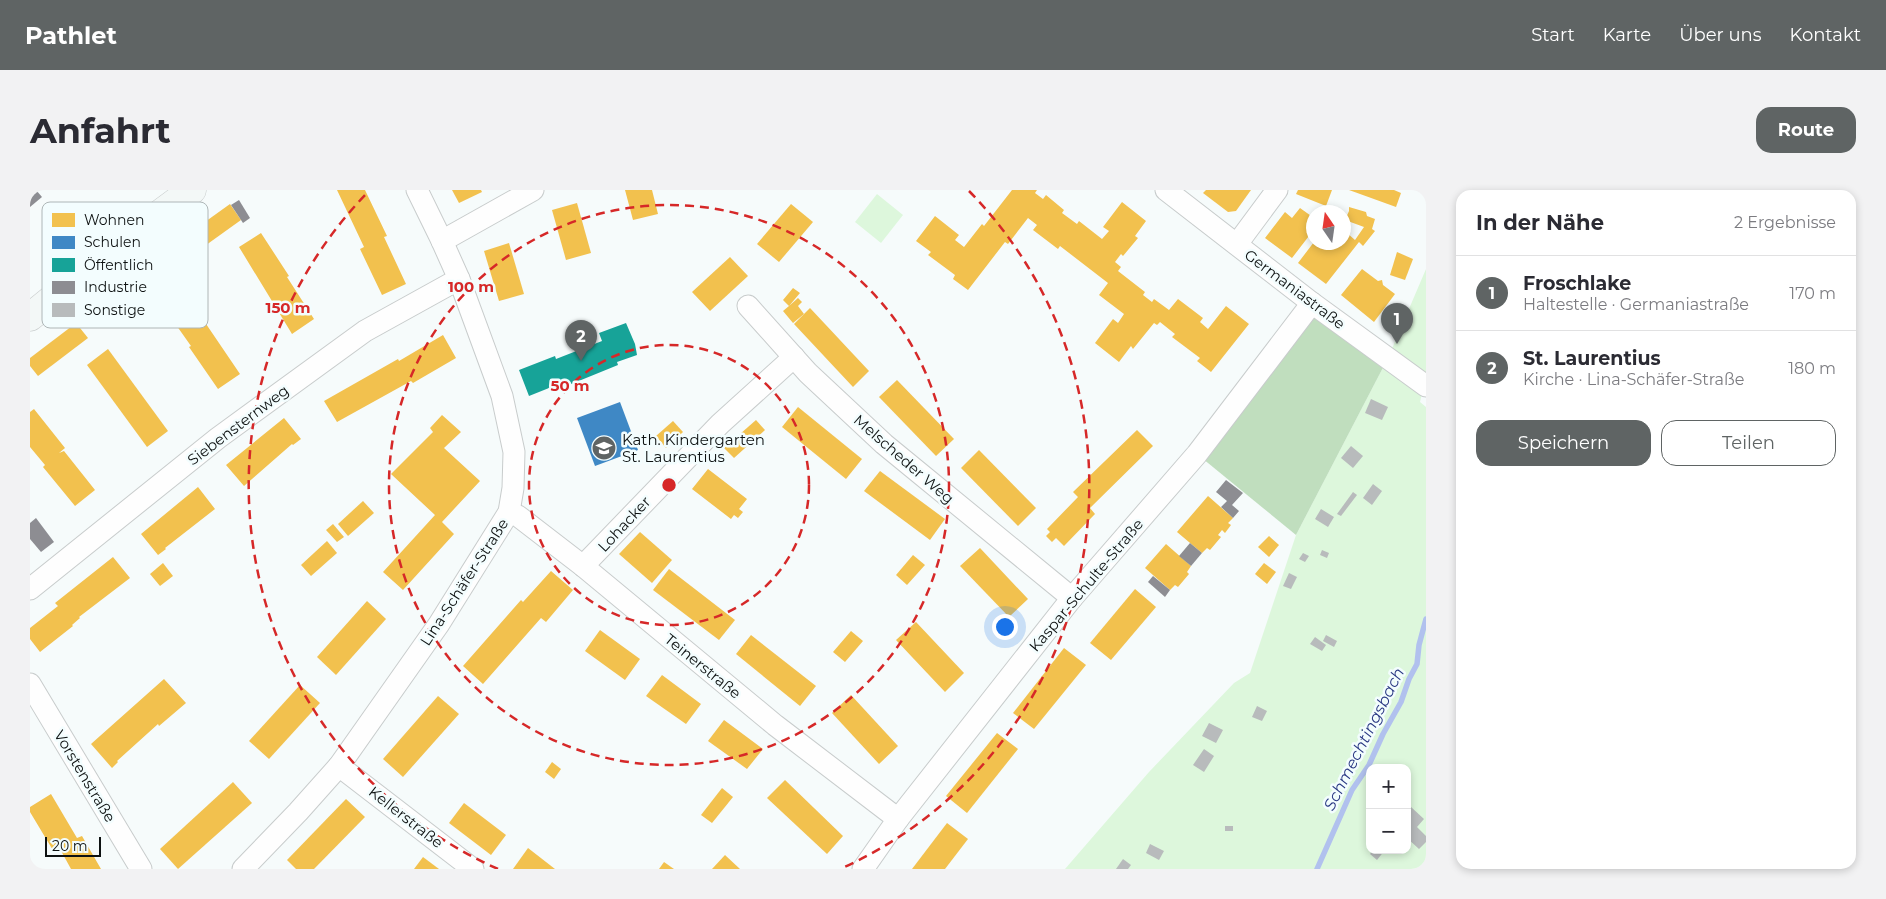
<!DOCTYPE html>
<html lang="de">
<head>
<meta charset="utf-8">
<style>
	:root { --surface:#fff; --page:#f2f2f3; --text:#2b2b33; --muted:#7c7c81; --line:#e1e1e2; --accent:#5f6464 }
	body { margin:0; font-family:Montserrat,sans-serif; background:var(--page); color:var(--text) }
	.controls { position:absolute; right:15px; bottom:15px; display:grid; overflow:hidden; border-radius:10px; box-shadow:0 2px 8px #0003 }
	.controls button { width:45px; height:45px; display:grid; place-items:center; padding:0; border:0; border-bottom:1px solid var(--line); background:var(--surface); color:var(--text); font:25px sans-serif }
	.compass { position:absolute; left:1276px; top:15px; width:45px; height:45px; border-radius:50%; background:var(--surface); box-shadow:0 2px 8px #0003; rotate:347deg }
	.scale { position:absolute; left:15px; bottom:12px; width:56px; box-sizing:border-box; padding-left:5px; border:2px solid #0e1212; border-top:0; font-size:14px; line-height:18px; white-space:nowrap; color:#0e1212; -webkit-text-stroke:4px #f3fdfe; paint-order:stroke }
	.you { position:absolute; left:974px; top:436px; width:18px; height:18px; margin:-12px; border:4px solid #fff; border-radius:50%; background:#1a73e8; box-shadow:0 0 0 8px #1a73e833 }
	.badge { display:grid; place-items:center; width:32px; height:32px; border-radius:50%; background:var(--accent); color:#fff; font-size:16px; font-weight:700 }
	.pin { position:absolute; translate:-50% -41px; filter:drop-shadow(0 1px 2px #0008) }
	.pin::after { content:''; position:absolute; top:26px; width:18px; height:15px; background:inherit; clip-path:polygon(0 0,100% 0,50% 100%) }
	.list { margin:0; padding:0; list-style:none }
	h2 { display:flex; justify-content:space-between; align-items:center; height:65px; margin:0; padding:0 20px; font-size:21px }
	h2 small { font-size:16px; font-weight:400; color:var(--muted) }
	.list li { display:grid; grid-template-columns:32px 1fr auto; gap:15px; align-items:center; box-sizing:border-box; height:75px; padding:0 20px; border-top:1px solid var(--line) }
	.list b { display:block; font-size:19px; white-space:nowrap }
	.list p { margin:0; font-size:16px; white-space:nowrap; color:var(--muted) }
	.list em { font-size:16px; font-style:normal; color:var(--muted) }
	.actions { display:flex; gap:10px; padding:15px 20px }
	.actions a { flex:1; padding:11px 0; border:1px solid var(--accent); border-radius:15px; text-align:center; font-size:18px; color:var(--accent) }
	.actions .main { background:var(--accent); color:#fff }
	.map { position:relative; flex:none; width:1396px; height:679px; overflow:hidden; border-radius:15px }
	header { display:flex; align-items:center; gap:30px; box-sizing:border-box; height:70px; padding:0 25px; background:var(--accent); color:#fff }
	header strong { font-size:24px }
	nav { display:flex; gap:28px; margin-inline-start:auto; font-size:18px }
	.intro { display:flex; align-items:center; justify-content:space-between; box-sizing:border-box; height:120px; padding:0 30px }
	h1 { margin:0; font-size:35px }
	.button { padding:12px 22px; border-radius:15px; background:var(--accent); color:#fff; font-size:18px; font-weight:700 }
	main { display:flex; gap:30px; padding:0 30px }
	aside { flex:1; background:var(--surface); border-radius:15px; box-shadow:0 2px 8px #0003 }
	.map>svg:first-child { display:block }
	.green { fill:#ddf7dc; fill-rule:evenodd }
	.forest { fill:#c0debe }
	.homes { fill:#f2c14e }
	.schools { fill:#3f88c5 }
	.public { fill:#17a398 }
	.industry { fill:#8d8d92 }
	.lines { fill:none; stroke-linecap:round; stroke-linejoin:round }
	.stream { stroke:#b1c1ee; stroke-width:5.5 }
	.building { fill:#b8bbbc }
	.street-casing { stroke:#c8cccc; stroke-width:23 }
	.secondary-casing { stroke:#c8cccc; stroke-width:29 }
	.street { stroke:#fefefe; stroke-width:21 }
	.secondary { stroke:#f3f8f7; stroke-width:28 }
	.ring { fill:none; stroke:#d62828; stroke-width:2.5; stroke-dasharray:9 6 }
	.labels { text-anchor:middle; dominant-baseline:central; stroke-width:5; stroke-linejoin:round; paint-order:stroke }
	.street-label { font-size:15px; fill:#0e1212; stroke:#f3fdfe }
	.poi-label { font-size:15px; fill:#0e1212; stroke:#f3fdfe; text-anchor:start }
	.water-label { font-size:16px; font-style:italic; fill:#293883; stroke:#f3fdfe }
	.key { fill:#f3fdfe; stroke:#aeb6b7; stroke-width:1 }
	.key-label { font-size:14px; fill:#0e1212 }
	.centre { fill:#d62828; stroke:#f3fdfe; stroke-width:2.5 }
	.ring-label { font-size:15px; text-anchor:middle; font-weight:bold; fill:#d62828; stroke:#f3fdfe; stroke-width:5; stroke-linejoin:round; paint-order:stroke }
</style>
</head>
<body>
<header>
<strong>Pathlet</strong>
<nav><a>Start</a><a>Karte</a><a>Über uns</a><a>Kontakt</a></nav>
</header>
<div class="intro"><h1>Anfahrt</h1><a class="button">Route</a></div>
<main>
<div class="map">
<svg width="1396" height="679" viewBox="0 0 1396 679">
	<rect width="100%" height="100%" fill="#f6fbfb"/>
	<g class="green">
		<path d="M847,4L873,25L851,53L825,32Z"/>
		<path d="M1396,79V196L1394,195L1390,212L1396,217V679H1035L1119,582L1204,493L1220,483L1266,345L1358,168ZM1340,578H1377V660H1340Z"/>
	</g>
	<path class="forest" d="M1282,113L1358,168L1266,345L1167,264Z"/>
	<g class="homes">
		<path d="M307,0H335L357,46L354,47L376,94L352,105L330,59L334,57Z"/>
		<path d="M422,0H451L452,2L429,13Z"/>
		<path d="M595,0H622L628,24L603,30Z"/>
		<path d="M982,0H1007L1005,3L1013,9L1016,5L1034,20L1032,23L1047,34L1049,31L1072,49L1079,41L1073,37L1092,12L1116,31L1105,46L1108,48L1093,66L1091,64L1085,72L1091,77L1088,81L1115,102L1113,105L1122,112L1124,109L1139,120L1148,109L1173,128L1170,132L1178,139L1196,116L1219,134L1181,182L1167,171L1170,168L1142,147L1145,144L1130,132L1127,135L1124,133L1103,159L1101,156L1089,172L1065,153L1083,129L1088,133L1094,124L1069,105L1078,93L1030,56L1028,59L1003,40L1007,35L998,28L978,54L975,52L938,100L923,89L925,85L898,65L901,62L886,51L905,26L929,45L925,50L934,57L952,34L954,36Z"/>
		<path d="M1176,0H1221L1206,21L1198,22L1173,3Z"/>
		<path d="M1268,0H1302L1296,16L1266,4Z"/>
		<path d="M1319,0H1364L1371,3L1366,17Z"/>
		<path d="M547,13L561,63L536,70L522,20Z"/>
		<path d="M200,14L211,30L158,68L147,52Z"/>
		<path d="M761,14L783,32L749,72L727,54Z"/>
		<path d="M1319,17L1336,22L1337,26L1345,29L1342,39L1345,41L1333,56L1329,52L1296,94L1268,73L1284,52H1289L1292,55L1294,52H1298L1306,58L1310,52H1314V48L1317,43L1325,50L1334,37L1315,30L1319,21Z"/>
		<path d="M1270,18L1284,28V44L1282,42L1262,68L1235,48L1255,22L1262,28Z"/>
		<path d="M231,43L259,86L257,87L284,129L262,144L209,57Z"/>
		<path d="M479,53L494,104L469,111L454,61Z"/>
		<path d="M1367,62L1383,69L1375,90L1360,85Z"/>
		<path d="M700,67L718,86L680,121L662,102Z"/>
		<path d="M1332,79L1348,91L1352,90L1353,95L1365,104L1344,132L1311,105Z"/>
		<path d="M763,98L770,103L759,116L768,108L772,112L768,116L774,124L763,133L753,121L759,116L753,110Z"/>
		<path d="M153,100L210,184L188,199L159,157L161,156L132,115Z"/>
		<path d="M780,118L839,181L823,197L764,134Z"/>
		<path d="M46,133L58,148L8,186L0,176V168Z"/>
		<path d="M413,145L426,168L383,193L381,191L307,232L294,211L368,169L369,171Z"/>
		<path d="M78,159L138,241L117,257L57,175Z"/>
		<path d="M867,190L924,249L906,266L849,207Z"/>
		<path d="M768,217L832,269L816,289L752,237Z"/>
		<path d="M4,219L35,258L29,263L34,261L65,300L45,316L13,277L15,275L0,257V222Z"/>
		<path d="M412,225L431,242L414,258L450,291L412,332L424,344L373,400L353,382L405,325L361,284L403,242L400,238Z"/>
		<path d="M254,228L271,249L263,255L262,254L214,296L196,275Z"/>
		<path d="M726,230L735,240L704,268L694,258Z"/>
		<path d="M643,231L653,242L636,258L626,246Z"/>
		<path d="M1107,240L1123,256L1060,318L1065,324L1034,356L1026,348L1022,352L1016,346L1020,342L1017,339L1048,307L1043,302Z"/>
		<path d="M949,260L1006,318L988,336L931,278Z"/>
		<path d="M678,279L717,309L709,319L713,322L708,328L704,325L701,329L662,299Z"/>
		<path d="M850,281L915,329L900,350L834,301Z"/>
		<path d="M168,297L185,319L135,358L136,359L128,365L111,344Z"/>
		<path d="M1178,306L1203,328L1198,333L1201,335L1195,343L1192,340L1188,345L1191,347L1180,360L1177,358L1172,363L1147,342Z"/>
		<path d="M333,311L344,323L318,346L308,334Z"/>
		<path d="M303,334L314,347L307,352L296,340Z"/>
		<path d="M610,342L642,370L622,393L589,364Z"/>
		<path d="M1239,346L1249,355L1239,367L1228,357Z"/>
		<path d="M297,351L307,363L281,386L271,375Z"/>
		<path d="M1136,354L1161,376L1157,382L1159,384L1148,397L1145,395L1140,400L1115,378Z"/>
		<path d="M950,358L998,409L979,427L930,376Z"/>
		<path d="M883,365L895,375L877,395L866,385Z"/>
		<path d="M83,367L100,388L49,427L50,428L42,435L43,436L10,462L0,449V438L28,416L25,413Z"/>
		<path d="M133,373L143,386L130,396L120,384Z"/>
		<path d="M1234,373L1246,382L1237,394L1225,384Z"/>
		<path d="M639,379L705,430L689,450L623,400Z"/>
		<path d="M521,381L543,400L516,432L511,428L453,494L433,476L491,410L493,412Z"/>
		<path d="M1105,399L1126,417L1081,470L1060,453Z"/>
		<path d="M337,411L356,429L306,485L287,467Z"/>
		<path d="M886,432L934,483L915,502L866,450Z"/>
		<path d="M570,440L610,469L595,490L555,461Z"/>
		<path d="M821,441L833,451L815,472L803,462Z"/>
		<path d="M721,445L786,496L770,516L706,464Z"/>
		<path d="M1034,458L1056,475L1004,539L983,523Z"/>
		<path d="M632,485L671,514L656,534L616,506Z"/>
		<path d="M134,489L156,513L129,536L128,534L87,571L88,572L82,578L61,554Z"/>
		<path d="M270,495L290,513L239,569L219,551Z"/>
		<path d="M821,505L868,556L849,574L802,523Z"/>
		<path d="M408,506L429,524L373,587L353,569Z"/>
		<path d="M694,530L733,559L717,579L678,551Z"/>
		<path d="M967,543L988,559L937,623L916,606Z"/>
		<path d="M522,572L531,579L524,589L515,582Z"/>
		<path d="M755,590L813,646L797,664L737,608Z"/>
		<path d="M203,592L222,613L148,679L130,659Z"/>
		<path d="M692,598L703,607L682,633L671,625Z"/>
		<path d="M21,604L47,648L52,646L71,679H41L30,659L24,662L0,622V617Z"/>
		<path d="M316,609L335,627L284,679H266L257,670Z"/>
		<path d="M434,613L476,645L461,665L419,633Z"/>
		<path d="M917,633L938,649L915,679H882Z"/>
		<path d="M498,658L525,679H483Z"/>
		<path d="M695,665L710,679H682Z"/>
		<path d="M393,667L409,679H384Z"/>
		<path d="M634,672L644,679H629Z"/>
	</g>
	<path class="schools" d="M590,212L608,260L565,276L547,228Z"/>
	<path class="public" d="M596,133L605,154L607,165L587,172L588,175L534,197L525,199L524,196L499,206L489,180L525,166L526,169L572,151L569,143Z"/>
	<g class="industry">
		<path d="M0,0H6L12,7L0,17Z"/>
		<path d="M209,10L220,28L213,33L201,15Z"/>
		<path d="M1196,290L1213,303L1202,315L1209,321L1203,328L1191,317L1197,311L1186,302Z"/>
		<path d="M6,328L24,352L11,362L0,349V333Z"/>
		<path d="M1160,353L1172,363L1161,376L1149,366Z"/>
		<path d="M1123,386L1140,400L1135,407L1118,392Z"/>
	</g>
	<g class="lines">
		<path class="stream" d="M1287,679L1322,600L1339,575L1353,544L1371,512L1379,489L1387,474L1389,455L1396,429"/>
	</g>
	<g class="building">
		<path d="M1341,209L1358,217L1352,230L1335,223Z"/>
		<path d="M1321,256L1333,266L1323,278L1311,268Z"/>
		<path d="M1343,294L1352,301L1342,315L1333,308Z"/>
		<path d="M1323,302L1327,305L1311,326L1307,324Z"/>
		<path d="M1291,319L1304,327L1298,337L1285,329Z"/>
		<path d="M1292,360L1299,363L1297,368L1290,365Z"/>
		<path d="M1273,363L1279,366L1275,372L1269,369Z"/>
		<path d="M1259,383L1267,387L1261,399L1253,396Z"/>
		<path d="M1296,445L1307,451L1304,457L1293,451Z"/>
		<path d="M1285,447L1296,455L1292,461L1280,454Z"/>
		<path d="M1227,516L1237,521L1232,531L1222,527Z"/>
		<path d="M1179,533L1193,540L1186,553L1172,546Z"/>
		<path d="M1174,559L1184,566L1174,582L1163,575Z"/>
		<path d="M1381,617L1394,629L1387,637L1396,646V652L1389,659L1377,648V620Z"/>
		<rect x="1195" y="636" width="8" height="5"/>
		<path d="M1120,654L1134,661L1129,670L1116,663Z"/>
		<path d="M1343,660H1355L1347,670L1340,664Z"/>
		<path d="M1093,669L1101,675L1098,679H1086Z"/>
	</g>
	<g class="lines">
		<defs>
			<g id="street">
				<path d="M1136,0L1282,113L1396,196"/>
				<path d="M412,51L503,0"/>
				<path d="M1207,54L1247,0"/>
				<path d="M718,116L778,183L854,254L1042,408"/>
				<path d="M479,322L488,326L553,376L745,535L868,629"/>
				<path d="M553,376L690,234L764,167"/>
				<path d="M0,399L188,248L335,141L429,89"/>
				<path d="M0,494L111,679"/>
				<path d="M309,576L443,679"/>
				<path d="M213,679L268,622L309,576L409,434L479,322L483,298L484,262L472,206L429,89L412,51L387,0"/>
				<path d="M833,679L868,629L1042,408L1167,264L1282,113"/>
			</g>
			<path id="secondary" d="M0,127L92,52L162,0"/>
		</defs>
		<use href="#street" class="street-casing"/>
		<use href="#secondary" class="secondary-casing"/>
		<use href="#street" class="street"/>
		<use href="#secondary" class="secondary"/>
	</g>
	<g class="ring">
		<circle cx="639" cy="295" r="140"/>
		<circle cx="639" cy="295" r="280"/>
		<path d="M468 679A420 420 0 0 1 339 1M939 1A420 420 0 0 1 810 679"/>
	</g>
	<defs>
		<symbol id="school-disc" viewBox="-11 -11 22 22"><circle r="9.5" fill="#5f6464" stroke="#f3fdfe"/><path d="M0-5L7-2L0 1L-7-2ZM-4 1L0 2.5L4 1V4Q0 6-4 4Z" fill="#fff"/></symbol>
	</defs>
	<g fill-rule="evenodd">
		<use href="#school-disc" x="560" y="244" width="28" height="28"/>
	</g>
	<g class="labels">
		<g class="street-label">
			<text transform="translate(1265 99) rotate(37)">Germaniastraße</text>
			<text transform="translate(208 235) rotate(-37)">Siebensternweg</text>
			<text transform="translate(874 269) rotate(41)">Melscheder Weg</text>
			<text transform="translate(594 334) rotate(-47)">Lohacker</text>
			<text transform="translate(434 392) rotate(-57)">Lina-Schäfer-Straße</text>
			<text transform="translate(1056 395) rotate(-50)">Kaspar-Schulte-Straße</text>
			<text transform="translate(673 476) rotate(39)">Teinerstraße</text>
			<text transform="translate(55 586) rotate(59)">Vorstenstraße</text>
			<text transform="translate(376 627) rotate(38)">Kellerstraße</text>
		</g>
		<g class="poi-label">
			<text x="592" y="249">Kath. Kindergarten<tspan x="592" dy="17">St. Laurentius</tspan></text>
		</g>
		<g class="water-label">
			<text transform="translate(1334 549) rotate(-63)">Schmechtingsbach</text>
		</g>
	</g>
	<rect x="12" y="12" width="166" height="126" rx="8" class="key"/>
	<rect x="22" y="23" width="23" height="14" fill="#f2c14e"/>
	<rect x="22" y="46" width="23" height="13" fill="#3f88c5"/>
	<rect x="22" y="68" width="23" height="14" fill="#17a398"/>
	<rect x="22" y="91" width="23" height="13" fill="#8d8d92"/>
	<rect x="22" y="113" width="23" height="14" fill="#b8bbbc"/>
	<g class="key-label">
		<text x="54" y="35">Wohnen</text>
		<text x="54" y="57">Schulen</text>
		<text x="54" y="80">Öffentlich</text>
		<text x="54" y="102">Industrie</text>
		<text x="54" y="125">Sonstige</text>
	</g>
	<circle cx="639" cy="295" r="8" class="centre"/>
	<g class="ring-label">
		<text x="441" y="102">100 m</text>
		<text x="258" y="123">150 m</text>
		<text x="540" y="201">50 m</text>
	</g>
</svg>
<div class="controls">
<button>+</button>
<button>−</button>
</div>
<svg class="compass" viewBox="-18 -18 36 36"><path d="M0-13l5 13h-10z" fill="#e53935"/><path d="M0 13l5-13h-10z" fill="#7c7c81"/></svg>
<div class="scale">20 m</div>
<div class="you"></div>
<div class="pin badge" style="left:1367px;top:154px">1</div>
<div class="pin badge" style="left:551px;top:171px">2</div>
</div>
<aside>
<h2>In der Nähe<small>2 Ergebnisse</small></h2>
<ul class="list">
<li><span class="badge">1</span><div><b>Froschlake</b><p>Haltestelle · Germaniastraße</p></div><em>170 m</em></li>
<li><span class="badge">2</span><div><b>St. Laurentius</b><p>Kirche · Lina-Schäfer-Straße</p></div><em>180 m</em></li>
</ul>
<div class="actions"><a class="main">Speichern</a><a>Teilen</a></div>
</aside>
</main>
</body>
</html>
